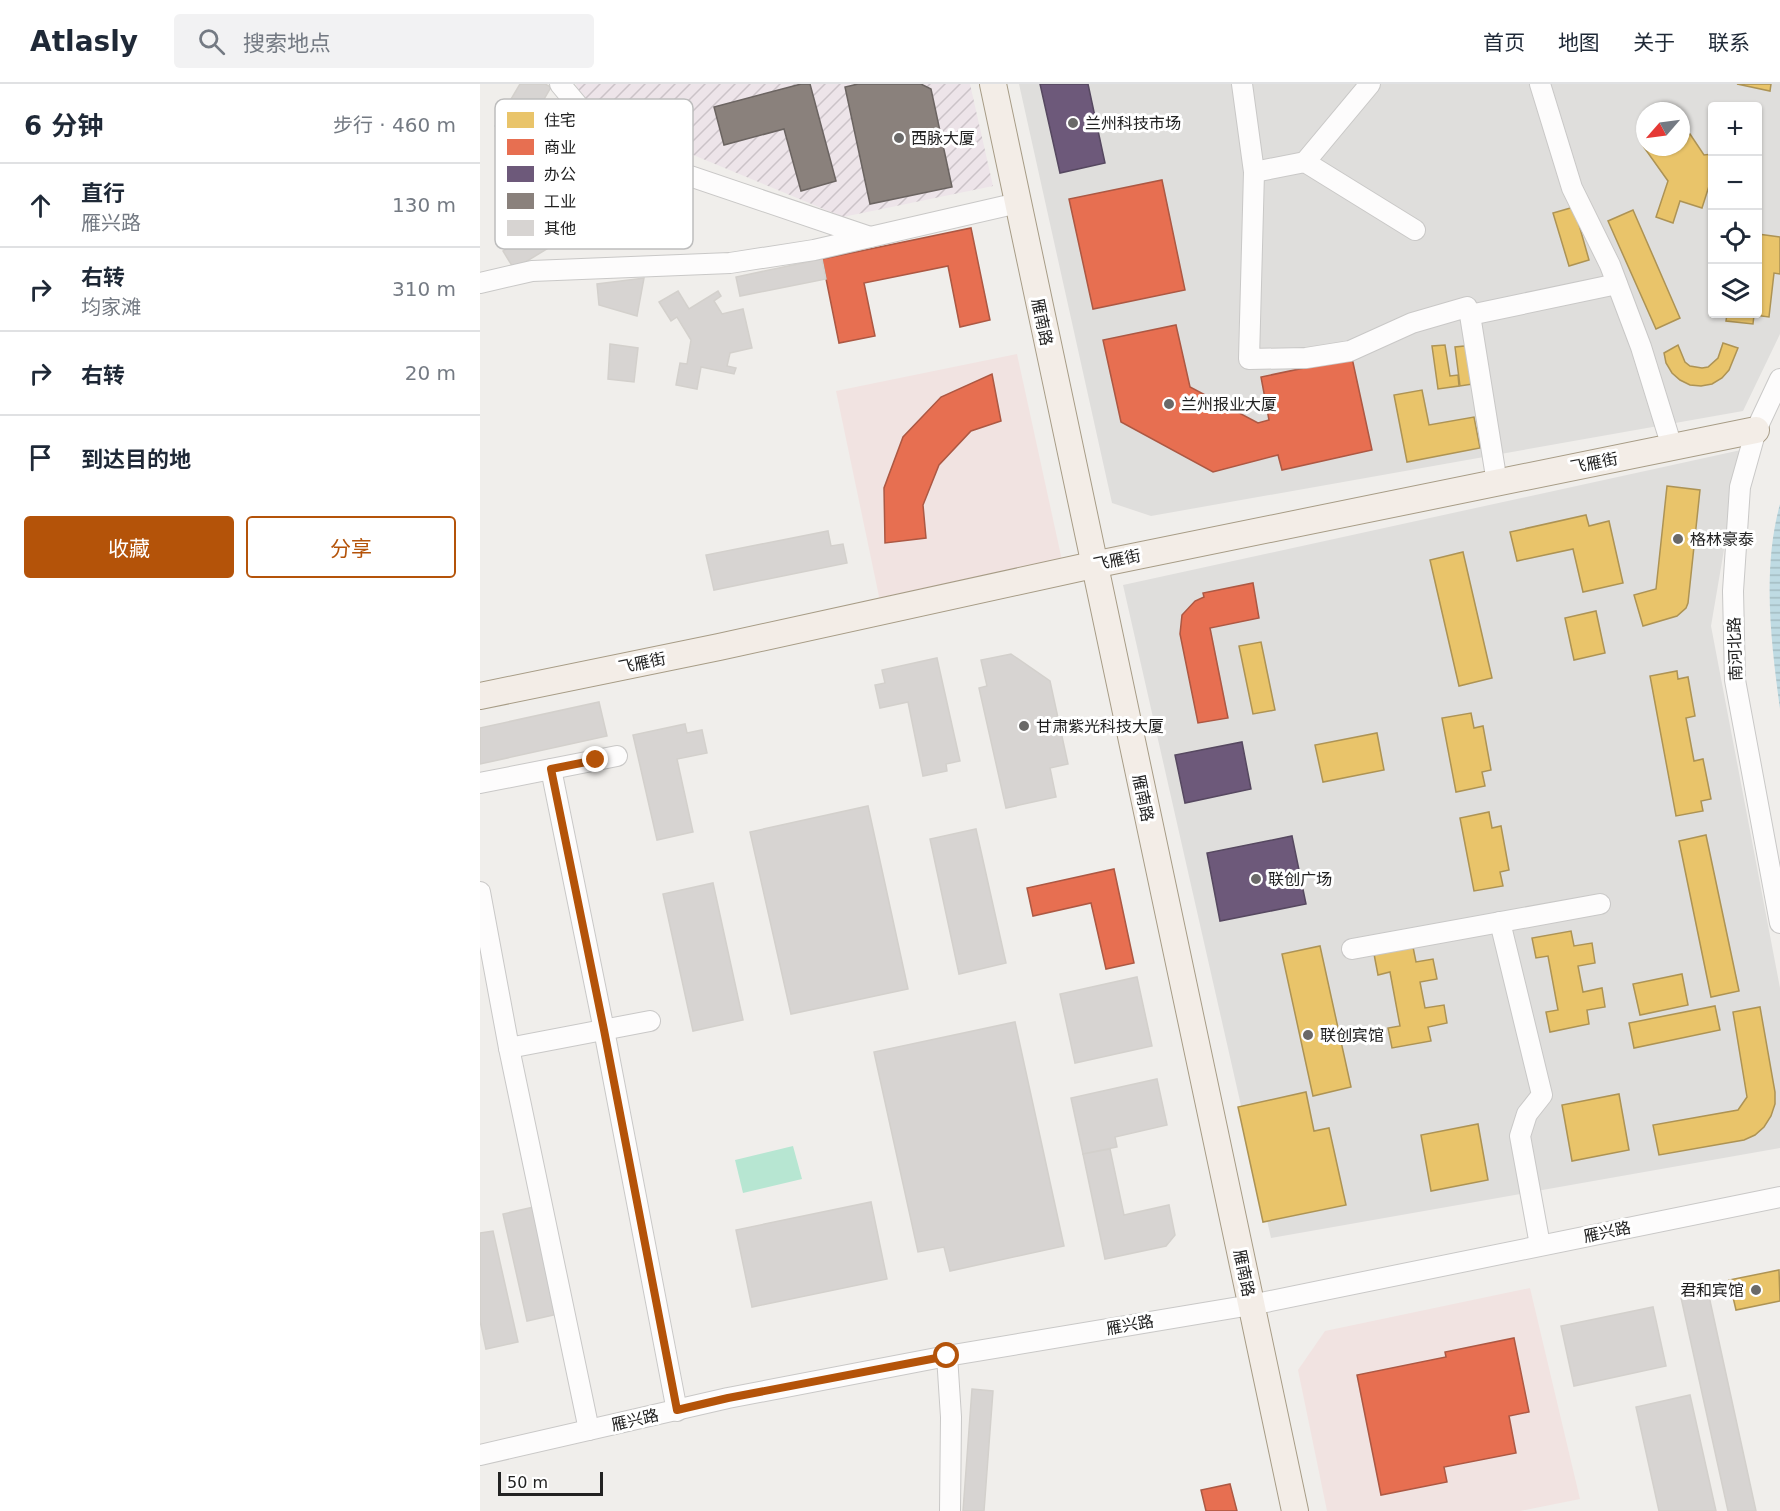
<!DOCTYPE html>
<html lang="zh">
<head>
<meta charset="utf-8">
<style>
	:root { --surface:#fff; --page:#f2f2f3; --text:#1f2937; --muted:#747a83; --line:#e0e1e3; --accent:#b45309 }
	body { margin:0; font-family:"DejaVu Sans","Noto Sans SC",sans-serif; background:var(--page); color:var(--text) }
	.controls { position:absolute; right:18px; top:18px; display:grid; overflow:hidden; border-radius:6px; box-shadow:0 2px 4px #0004 }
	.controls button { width:54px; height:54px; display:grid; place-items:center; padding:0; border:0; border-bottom:2px solid var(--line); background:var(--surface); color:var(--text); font:30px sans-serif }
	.compass { position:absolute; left:1156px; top:18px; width:54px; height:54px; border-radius:50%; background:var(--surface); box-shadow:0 2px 4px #0004; rotate:242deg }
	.scale { position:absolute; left:18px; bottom:15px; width:105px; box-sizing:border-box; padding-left:6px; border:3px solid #222; border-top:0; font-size:16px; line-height:21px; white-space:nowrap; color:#222; -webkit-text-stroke:4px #fff; paint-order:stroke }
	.stop { position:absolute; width:18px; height:18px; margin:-14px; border:4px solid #b45309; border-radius:50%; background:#fff }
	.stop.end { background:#b45309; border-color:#fff; box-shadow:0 2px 6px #0008 }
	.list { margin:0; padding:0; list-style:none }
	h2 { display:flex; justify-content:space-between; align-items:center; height:78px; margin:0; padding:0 24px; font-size:26px }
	h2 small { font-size:20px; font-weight:400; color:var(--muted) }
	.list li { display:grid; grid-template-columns:39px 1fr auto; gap:18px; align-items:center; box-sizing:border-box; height:84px; padding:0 24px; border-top:2px solid var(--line) }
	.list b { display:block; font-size:22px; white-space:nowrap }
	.list p { margin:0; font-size:20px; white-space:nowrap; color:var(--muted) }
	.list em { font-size:20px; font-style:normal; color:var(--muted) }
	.actions { display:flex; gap:12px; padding:18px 24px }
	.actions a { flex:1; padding:14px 0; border:2px solid var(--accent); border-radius:6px; text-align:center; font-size:21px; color:var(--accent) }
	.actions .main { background:var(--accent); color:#fff }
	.icon { flex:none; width:33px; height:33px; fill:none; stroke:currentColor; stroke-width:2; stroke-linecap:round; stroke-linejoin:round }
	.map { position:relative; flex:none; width:1300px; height:1427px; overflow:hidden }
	header { display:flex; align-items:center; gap:36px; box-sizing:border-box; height:84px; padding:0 30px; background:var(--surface); border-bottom:2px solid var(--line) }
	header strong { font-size:28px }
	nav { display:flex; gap:33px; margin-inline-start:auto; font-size:21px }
	.search { width:420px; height:54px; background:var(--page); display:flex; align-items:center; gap:15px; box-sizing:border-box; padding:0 21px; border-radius:6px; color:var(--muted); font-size:22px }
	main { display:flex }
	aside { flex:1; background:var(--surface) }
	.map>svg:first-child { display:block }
	.residential { fill:#dfdedc; fill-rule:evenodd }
	.commercial { fill:#f1e3e1 }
	.industrial { fill:url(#industrial-furrows) }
	.pitch { fill:#b7e6d2 }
	.water { fill:url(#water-rules) }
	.homes { fill:#e9c46a; stroke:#ad9354; stroke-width:1.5 }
	.shops { fill:#e76f51; stroke:#ac5843; stroke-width:1.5 }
	.offices { fill:#6d597a; stroke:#564860; stroke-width:1.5 }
	.industry { fill:#8a817c; stroke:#6b6461; stroke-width:1.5 }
	.building { fill:#d7d4d2; stroke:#d3d0cc; stroke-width:1.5 }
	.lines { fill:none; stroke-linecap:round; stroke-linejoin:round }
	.minor-casing { stroke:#c9c8c7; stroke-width:22 }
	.major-casing { stroke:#a79c86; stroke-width:28 }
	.minor { stroke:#fdfcfc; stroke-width:20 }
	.major { stroke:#f3ede7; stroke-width:26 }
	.route { stroke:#b45309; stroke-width:8 }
	.poi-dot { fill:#6a6968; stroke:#fff; stroke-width:2 }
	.labels { text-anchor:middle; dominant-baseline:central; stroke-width:6; stroke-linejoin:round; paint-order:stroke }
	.poi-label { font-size:16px; fill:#222; stroke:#fff; text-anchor:start }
	.street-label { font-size:16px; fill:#222; stroke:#fff }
	.key { fill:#fff; stroke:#bdbdbd; stroke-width:1.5 }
	.key-label { font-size:16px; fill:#222 }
</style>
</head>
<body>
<header>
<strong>Atlasly</strong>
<div class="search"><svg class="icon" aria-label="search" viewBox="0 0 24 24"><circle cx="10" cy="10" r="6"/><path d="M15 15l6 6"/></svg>搜索地点</div>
<nav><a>首页</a><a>地图</a><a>关于</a><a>联系</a></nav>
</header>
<main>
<aside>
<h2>6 分钟<small>步行 · 460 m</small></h2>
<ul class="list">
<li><svg class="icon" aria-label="ahead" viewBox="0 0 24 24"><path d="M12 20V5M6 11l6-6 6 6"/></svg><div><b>直行</b><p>雁兴路</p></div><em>130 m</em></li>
<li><svg class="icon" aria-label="right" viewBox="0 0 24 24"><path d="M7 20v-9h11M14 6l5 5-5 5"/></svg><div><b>右转</b><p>均家滩</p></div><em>310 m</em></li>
<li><svg class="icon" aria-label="right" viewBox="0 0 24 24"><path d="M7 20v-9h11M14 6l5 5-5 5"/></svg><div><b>右转</b></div><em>20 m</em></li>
<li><svg class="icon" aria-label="arrive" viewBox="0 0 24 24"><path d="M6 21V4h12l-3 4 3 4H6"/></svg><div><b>到达目的地</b></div></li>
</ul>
<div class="actions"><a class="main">收藏</a><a>分享</a></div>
</aside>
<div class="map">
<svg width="1300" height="1427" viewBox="0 0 1300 1427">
	<defs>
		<pattern id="industrial-furrows" width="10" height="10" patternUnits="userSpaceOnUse" patternTransform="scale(1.5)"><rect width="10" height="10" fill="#ede4e9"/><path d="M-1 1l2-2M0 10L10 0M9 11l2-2" fill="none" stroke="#cbc3c8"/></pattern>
		<pattern id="water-rules" width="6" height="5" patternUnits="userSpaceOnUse" patternTransform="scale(1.5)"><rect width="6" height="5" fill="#bfdbe3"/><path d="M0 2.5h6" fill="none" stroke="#a4bcc2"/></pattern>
	</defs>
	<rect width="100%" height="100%" fill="#f0eeeb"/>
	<g class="residential">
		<path d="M539,0H1300V250L1263,327L671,432L632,419ZM1232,22H1278V230H1232ZM1165,27H1201V63H1165Z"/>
		<path d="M1261,366L1231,542L1300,904V1064L791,1154L643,501Z"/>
	</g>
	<g class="commercial">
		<path d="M537,270L583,481L401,522L356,307Z"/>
		<path d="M1050,1204L1100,1415L1040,1427H847L818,1286L845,1247Z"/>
	</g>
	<path class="industrial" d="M96,0H490L513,102L363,133L148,44L100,14Z"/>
	<path class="pitch" d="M313,1062L322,1095L263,1109L255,1076Z"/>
	<path class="water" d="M1300,420V625C1291,559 1282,485 1300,420Z"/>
	<g class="homes">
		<path d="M1257,0H1291L1290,7Z"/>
		<path d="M1210,50L1224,71L1232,70V101L1229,102L1222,124L1200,117L1193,139L1176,133L1188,97L1163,62L1189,65L1201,63V56Z"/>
		<path d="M1094,123L1109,176L1089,182L1073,129Z"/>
		<path d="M1153,126L1200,234L1176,245L1128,137Z"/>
		<path d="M1278,150L1300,153V190L1294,189L1289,233L1274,231L1273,240L1246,237L1247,230H1278Z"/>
		<path d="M1243,259L1258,264L1249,286L1242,294L1232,300L1221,302L1210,301L1200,296L1192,289L1186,279L1184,269L1198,261L1205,278L1210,282L1222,284L1228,283L1238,274Z"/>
		<path d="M965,261L970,292L978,291L979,302L958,305L952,262Z"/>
		<path d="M994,261L999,299L980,302L975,263Z"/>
		<path d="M942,306L949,341L994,333L1000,364L927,378L914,311Z"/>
		<path d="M1187,402L1220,406L1208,519L1206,524L1197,532L1163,542L1154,511L1176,505Z"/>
		<path d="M1106,431L1109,442L1129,437L1143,499L1103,508L1093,465L1037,477L1030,448Z"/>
		<path d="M983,468L1012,594L979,602L950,476Z"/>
		<path d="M1116,527L1125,569L1094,576L1085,534Z"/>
		<path d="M781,558L795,626L773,630L759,562Z"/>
		<path d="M1197,587L1198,595L1208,593L1215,632L1206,634L1214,677L1223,675L1231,715L1221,717L1223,727L1196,732L1170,592Z"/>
		<path d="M991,629L994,644L1003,642L1011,686L1002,688L1005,702L976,708L962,634Z"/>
		<path d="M897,649L904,686L843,698L835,661Z"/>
		<path d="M1009,728L1012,744L1021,742L1029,786L1020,788L1023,802L994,807L980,734Z"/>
		<path d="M1226,751L1259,907L1231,913L1199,757Z"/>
		<path d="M1091,847L1094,862L1112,859L1115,879L1098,882L1103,908L1122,904L1125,923L1107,926L1109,940L1070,948L1066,928L1078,926L1068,872L1056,874L1052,854Z"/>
		<path d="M840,862L871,1003L833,1012L802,870Z"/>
		<path d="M933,863L936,878L953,875L957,895L940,898L945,924L964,921L967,939L948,943L951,957L912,964L908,944L920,942L910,888L898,891L894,870Z"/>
		<path d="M1202,890L1208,921L1160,931L1153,900Z"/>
		<path d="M1235,922L1240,946L1154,964L1149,939Z"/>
		<path d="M1280,923L1295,1008V1020L1291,1032L1284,1043L1275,1051L1264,1056L1179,1071L1173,1041L1258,1026L1267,1013L1253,928Z"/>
		<path d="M826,1008L834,1047L849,1044L866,1121L783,1138L758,1023Z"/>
		<path d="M1139,1010L1149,1066L1092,1077L1082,1021Z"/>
		<path d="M998,1040L1008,1096L951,1107L941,1051Z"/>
		<path d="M1299,1186L1300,1217L1256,1226L1249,1196Z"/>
	</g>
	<g class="shops">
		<path d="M682,96L705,206L613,225L589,115Z"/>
		<path d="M491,144L510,236L480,243L468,182L384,199L395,252L359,259L342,175Z"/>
		<path d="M696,241L710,303L778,339L789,336L781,293L872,274L892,366L802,386L798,371L733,388L641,338L623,256Z"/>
		<path d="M512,290L521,337L491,347L459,381L443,421L446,454L405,459L404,404L423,353L461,313Z"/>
		<path d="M773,499L779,534L730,544L748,634L718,639L700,550L702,531L715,517L724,513L723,509Z"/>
		<path d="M634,785L654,879L626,885L611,819L553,832L547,804Z"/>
		<path d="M1034,1254L1049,1328L1029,1332L1036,1369L964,1383L967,1398L901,1411L877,1291L966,1273L965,1268Z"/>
		<path d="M750,1400L757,1427H726L721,1406Z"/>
	</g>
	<g class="offices">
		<path d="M560,0H608L625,79L580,89Z"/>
		<path d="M762,658L771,705L705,719L695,671Z"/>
		<path d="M812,752L826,820L740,837L727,769Z"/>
	</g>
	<g class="industry">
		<path d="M321,0H330L356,97L321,107L304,45L244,61L234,23Z"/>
		<path d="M378,0H441L451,5L472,103L390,120L365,3Z"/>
	</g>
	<g class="building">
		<path d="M40,0H65L71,3L40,57L15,42Z"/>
		<path d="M58,145L70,163L34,185L23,167Z"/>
		<path d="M342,175L346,195L260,212L256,193Z"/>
		<path d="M164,194L157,232L119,221L117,200Z"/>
		<path d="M198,207L209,225L238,207L241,212L234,217L242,230L263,225L272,264L250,269L247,282L256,284L254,290L221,283L217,305L196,301L200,279L207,280L211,256L197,233L191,237L179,218Z"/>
		<path d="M130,260L158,264L154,298L128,295Z"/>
		<path d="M348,447L351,462L363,460L367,479L234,506L226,471Z"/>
		<path d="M531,570L570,597L588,680L570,684L576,713L526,724L499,604L507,602L501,576Z"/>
		<path d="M457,574L480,677L466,680L467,687L443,692L428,618L400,624L395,601L405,599L402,586Z"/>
		<path d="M119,618L127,652L0,680V644Z"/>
		<path d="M205,640L207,649L222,646L227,669L197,675L213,748L177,756L153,651Z"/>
		<path d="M388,722L428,905L311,930L270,748Z"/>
		<path d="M496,745L526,879L479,890L450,755Z"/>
		<path d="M233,799L263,936L213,947L183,810Z"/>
		<path d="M657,893L672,962L595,979L580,910Z"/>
		<path d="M535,938L584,1162L470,1187L464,1163L438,1168L394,968Z"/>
		<path d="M677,995L687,1041L635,1053L637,1063L603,1070L591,1014Z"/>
		<path d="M630,1065L644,1131L689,1121L695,1151L686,1162L625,1175L603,1070Z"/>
		<path d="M391,1118L407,1195L272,1223L256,1146Z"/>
		<path d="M54,1123L78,1230L47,1237L23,1130Z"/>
		<path d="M13,1147L38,1258L6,1265L0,1237V1149Z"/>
		<path d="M1227,1203L1276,1427H1248L1200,1209Z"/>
		<path d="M1173,1223L1186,1282L1094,1302L1081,1242Z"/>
		<path d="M492,1305L513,1307L504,1427H483Z"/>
		<path d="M1210,1311L1236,1427H1179L1156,1323Z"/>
	</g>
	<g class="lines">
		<defs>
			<g id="minor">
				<path d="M80,0L136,67L390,153"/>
				<path d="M762,0L774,88L769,275L826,274L870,267L932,239L987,223L990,231L1017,399"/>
				<path d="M1060,0L1092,104L1130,181L1161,263L1192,363"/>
				<path d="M825,78L890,0"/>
				<path d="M774,88L825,78L935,146"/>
				<path d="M0,199L52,187L250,179L334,166L538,119"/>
				<path d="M990,231L1137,200"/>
				<path d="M1300,295L1276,346L1260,403L1253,507L1255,596L1300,839"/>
				<path d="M71,685L124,946L197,1327"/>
				<path d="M0,699L137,672"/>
				<path d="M0,808L29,964L109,1346"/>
				<path d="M1020,838L1062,1011L1047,1030L1040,1052L1060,1161"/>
				<path d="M872,865L1120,820"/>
				<path d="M29,964L170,937"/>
				<path d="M467,1272L471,1333L470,1427"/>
				<path d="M0,1371L248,1314L467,1272L771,1221L1300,1113"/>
			</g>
			<g id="major">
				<path d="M513,0L815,1427"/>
				<path d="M0,612L239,563L613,481L1276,346"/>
			</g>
		</defs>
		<use href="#minor" class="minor-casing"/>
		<use href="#major" class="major-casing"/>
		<use href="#minor" class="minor"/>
		<use href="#major" class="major"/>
	</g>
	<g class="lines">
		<path class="route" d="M116,676L71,685L124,946L197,1326L248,1314L467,1272"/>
	</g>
	<g class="poi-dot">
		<circle cx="593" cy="39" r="6"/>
		<circle cx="419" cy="54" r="6"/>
		<circle cx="689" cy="320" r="6"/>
		<circle cx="1198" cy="455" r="6"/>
		<circle cx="544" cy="642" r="6"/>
		<circle cx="776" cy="795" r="6"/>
		<circle cx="828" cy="951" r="6"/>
		<circle cx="1276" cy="1206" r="6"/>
	</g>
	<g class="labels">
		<g class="poi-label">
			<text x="605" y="39">兰州科技市场</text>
			<text x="431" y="54">西脉大厦</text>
			<text x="701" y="320">兰州报业大厦</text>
			<text x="1210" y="455">格林豪泰</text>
			<text x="556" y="642">甘肃紫光科技大厦</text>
			<text x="788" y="795">联创广场</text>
			<text x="840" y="951">联创宾馆</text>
			<text x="1264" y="1206" text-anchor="end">君和宾馆</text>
		</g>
		<g class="street-label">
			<text transform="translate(562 238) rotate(78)">雁南路</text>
			<text transform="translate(1114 379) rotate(-11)">飞雁街</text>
			<text transform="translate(637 476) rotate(-12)">飞雁街</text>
			<text transform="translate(1255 565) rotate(-92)">南河北路</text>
			<text transform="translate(162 579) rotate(-12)">飞雁街</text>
			<text transform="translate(663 714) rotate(78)">雁南路</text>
			<text transform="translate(1127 1148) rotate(-12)">雁兴路</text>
			<text transform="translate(764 1189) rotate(78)">雁南路</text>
			<text transform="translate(650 1241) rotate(-10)">雁兴路</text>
			<text transform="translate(155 1336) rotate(-13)">雁兴路</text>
		</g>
	</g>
	<rect x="15" y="15" width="198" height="150" rx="9" class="key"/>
	<rect x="27" y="28" width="27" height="16" fill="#e9c46a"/>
	<rect x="27" y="55" width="27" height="16" fill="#e76f51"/>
	<rect x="27" y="82" width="27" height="16" fill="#6d597a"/>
	<rect x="27" y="109" width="27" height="16" fill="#8a817c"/>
	<rect x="27" y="136" width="27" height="16" fill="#d7d4d2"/>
	<g class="key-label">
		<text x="64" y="42">住宅</text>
		<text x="64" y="69">商业</text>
		<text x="64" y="96">办公</text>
		<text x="64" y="123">工业</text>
		<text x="64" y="150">其他</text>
	</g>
</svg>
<div class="controls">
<button>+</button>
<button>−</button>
<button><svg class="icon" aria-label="locate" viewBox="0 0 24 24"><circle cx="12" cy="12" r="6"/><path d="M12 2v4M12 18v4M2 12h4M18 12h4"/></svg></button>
<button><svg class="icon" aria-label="layers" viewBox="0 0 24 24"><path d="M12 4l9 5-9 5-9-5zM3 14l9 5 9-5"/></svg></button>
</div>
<svg class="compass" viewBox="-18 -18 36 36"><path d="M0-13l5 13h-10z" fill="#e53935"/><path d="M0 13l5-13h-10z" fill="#747a83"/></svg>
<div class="scale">50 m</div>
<div class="stop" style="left:467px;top:1272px"></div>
<div class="stop end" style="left:116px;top:676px"></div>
</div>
</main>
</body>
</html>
